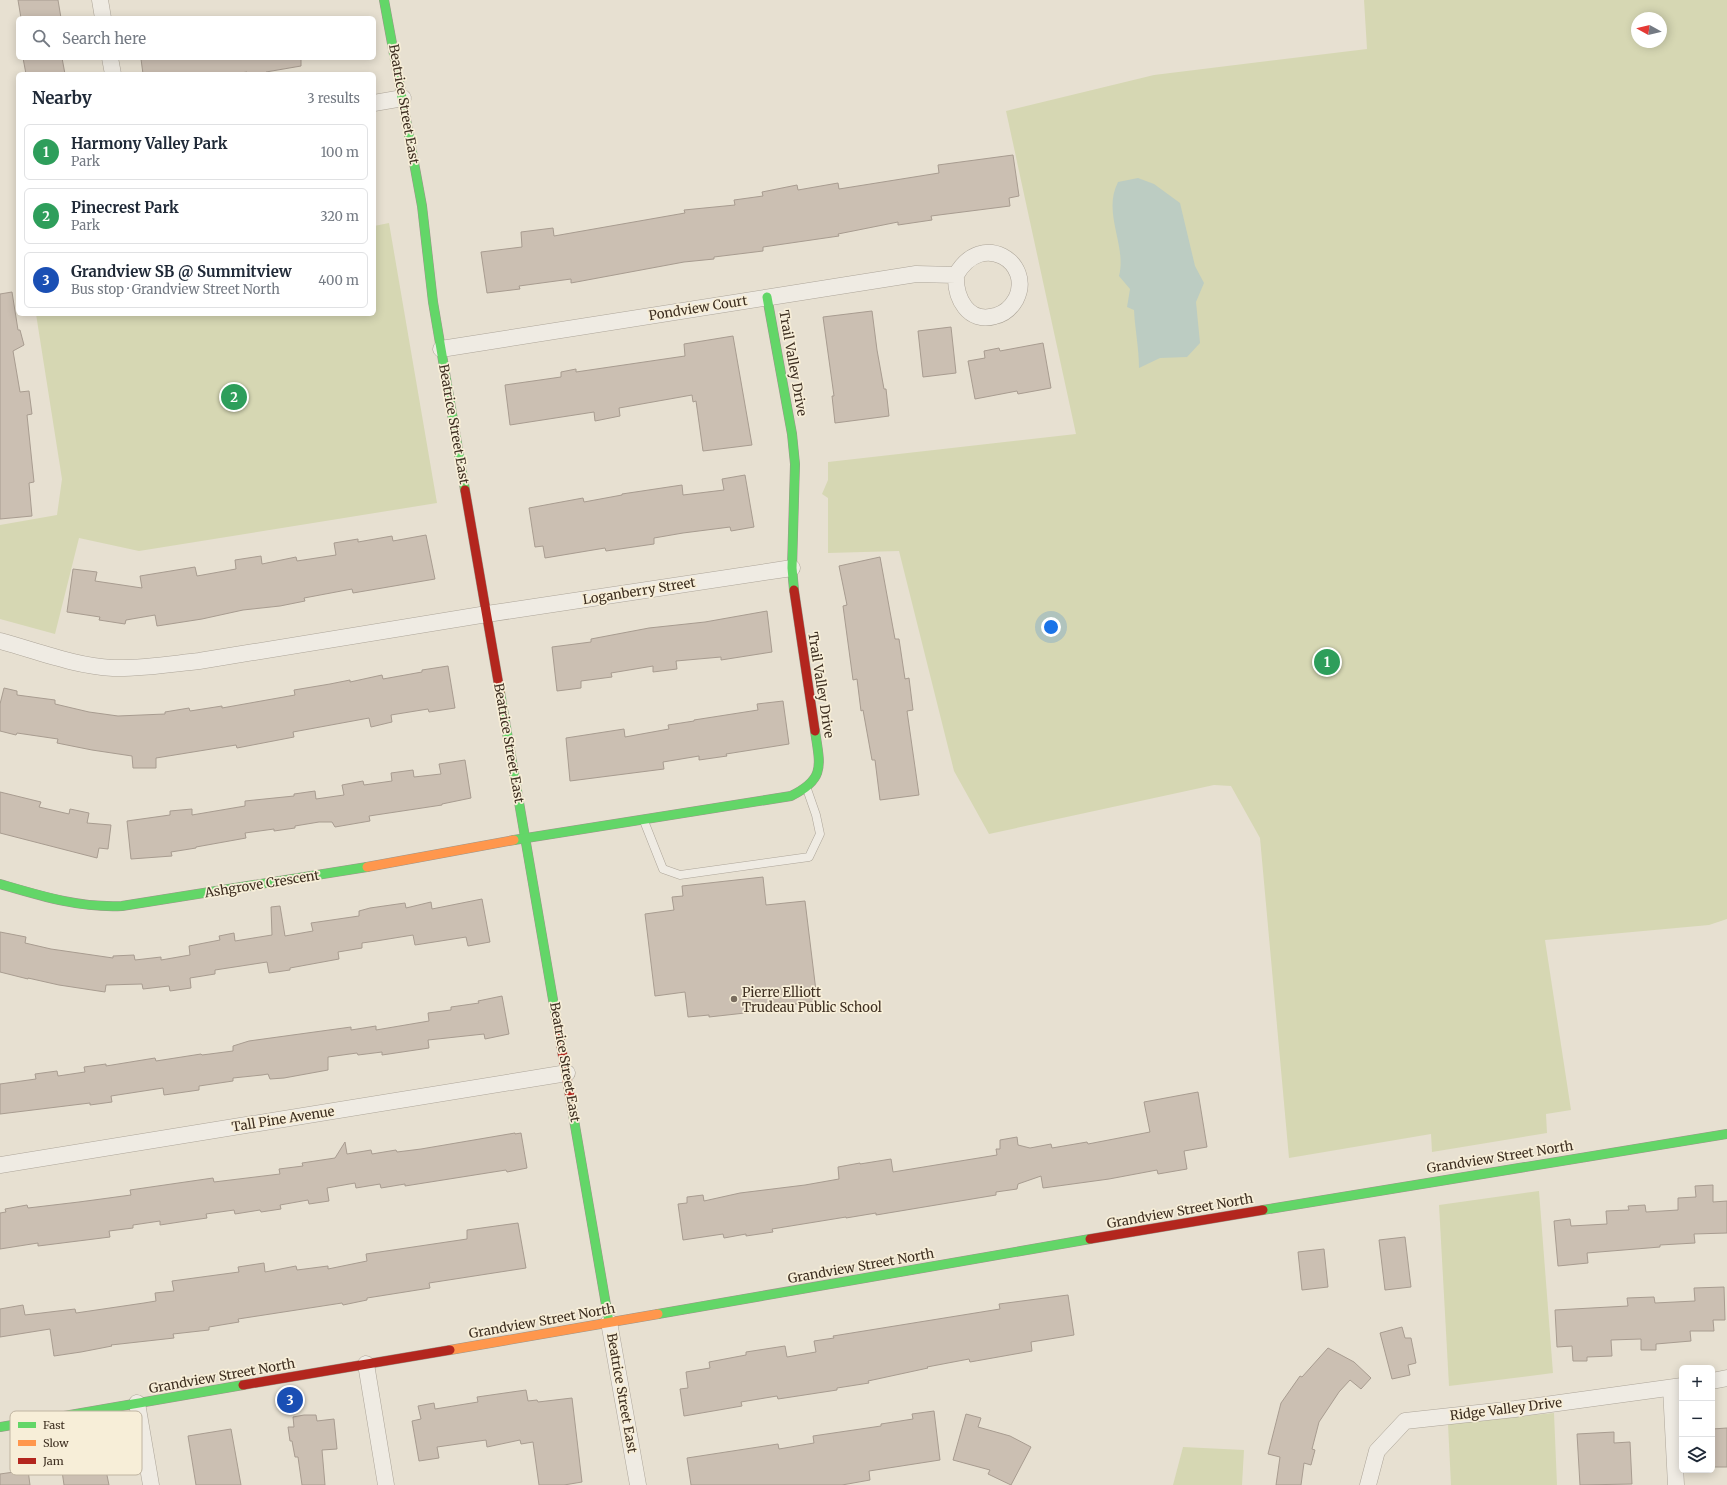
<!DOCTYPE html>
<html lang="en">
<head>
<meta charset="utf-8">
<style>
	:root { --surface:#fff; --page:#f6f6f7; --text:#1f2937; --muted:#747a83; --line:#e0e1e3; --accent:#786c5e }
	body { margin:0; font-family:Merriweather,serif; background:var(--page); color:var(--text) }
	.controls { position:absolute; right:12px; bottom:12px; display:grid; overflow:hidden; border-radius:6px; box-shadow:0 2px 10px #0003 }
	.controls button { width:36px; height:36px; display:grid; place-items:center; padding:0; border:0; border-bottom:1px solid var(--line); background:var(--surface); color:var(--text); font:20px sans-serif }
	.compass { position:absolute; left:1631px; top:12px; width:36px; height:36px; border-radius:50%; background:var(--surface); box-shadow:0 2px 10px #0003; rotate:278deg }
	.you { position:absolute; left:1051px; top:627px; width:14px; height:14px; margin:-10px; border:3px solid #fff; border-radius:50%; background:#1a73e8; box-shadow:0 0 0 6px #1a73e833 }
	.badge { display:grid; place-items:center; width:26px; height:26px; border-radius:50%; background:var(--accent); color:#fff; font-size:13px; font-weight:700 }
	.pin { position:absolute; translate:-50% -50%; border:2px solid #fff; box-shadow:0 1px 4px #0006 }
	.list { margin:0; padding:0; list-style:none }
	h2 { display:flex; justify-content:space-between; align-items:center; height:52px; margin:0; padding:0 16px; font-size:17px }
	h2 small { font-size:13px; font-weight:400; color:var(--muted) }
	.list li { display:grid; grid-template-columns:26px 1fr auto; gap:12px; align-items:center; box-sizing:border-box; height:56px; margin:0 8px 8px; padding:0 8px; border:1px solid var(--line); border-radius:6px }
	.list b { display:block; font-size:15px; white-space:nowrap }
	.list p { margin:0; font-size:13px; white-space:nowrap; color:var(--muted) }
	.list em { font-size:13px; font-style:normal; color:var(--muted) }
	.icon { flex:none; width:22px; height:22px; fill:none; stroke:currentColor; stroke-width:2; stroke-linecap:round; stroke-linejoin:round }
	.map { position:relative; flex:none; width:1727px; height:1485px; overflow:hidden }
	.search { position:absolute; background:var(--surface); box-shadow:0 2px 10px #0003; left:16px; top:16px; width:360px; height:44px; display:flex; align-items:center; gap:10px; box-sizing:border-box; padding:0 14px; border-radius:6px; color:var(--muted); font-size:15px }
	.panel { position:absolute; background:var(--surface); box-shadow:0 2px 10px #0003; left:16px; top:72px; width:360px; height:244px; border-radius:6px }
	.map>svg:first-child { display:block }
	.green { fill:#d6d7b3; fill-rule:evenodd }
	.water { fill:#bcccc2 }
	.building { fill:#cbbfb2; stroke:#a89c90 }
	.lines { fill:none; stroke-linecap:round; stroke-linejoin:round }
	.lane-casing { stroke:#ada599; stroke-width:9 }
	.street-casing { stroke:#ada599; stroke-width:17 }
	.fast-casing { stroke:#9c958a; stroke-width:10 }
	.slow-casing { stroke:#9c958a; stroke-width:10 }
	.jam-casing { stroke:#9c958a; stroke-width:10 }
	.lane { stroke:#efebe3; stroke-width:8 }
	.street { stroke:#efebe3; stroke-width:16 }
	.fast { stroke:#63d668; stroke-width:9 }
	.slow { stroke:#ff974d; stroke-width:9 }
	.jam { stroke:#b3261e; stroke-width:9 }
	.poi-dot { fill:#786c5e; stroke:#f7eed8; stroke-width:1.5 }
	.labels { text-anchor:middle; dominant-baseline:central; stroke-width:3.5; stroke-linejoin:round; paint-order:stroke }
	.street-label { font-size:13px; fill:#3d2e20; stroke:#f7eed8 }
	.poi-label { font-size:13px; fill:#3d2e20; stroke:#f7eed8; text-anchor:start }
	.key { fill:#f7eed8; stroke:#bfb4a1; stroke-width:1 }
	.key-label { font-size:11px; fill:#3d2e20 }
</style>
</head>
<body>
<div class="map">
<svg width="1727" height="1485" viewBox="0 0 1727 1485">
	<rect width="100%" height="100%" fill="#e7e0d1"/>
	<g class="green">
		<path d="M1364,0H1727V919L1709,925L1545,940L1571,1110L1546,1114L1547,1133L1432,1152L1431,1134L1289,1158L1260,838L1231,786L1214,785L989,834L954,771L899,551L828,553V498L822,494L828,480V462L1076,434L1006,111L1154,75L1367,49ZM1637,18H1661V42H1637Z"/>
		<path d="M389,223L437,503L139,551L79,538L55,634L0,619V525L57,515L62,479L36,314H374V226Z"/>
		<path d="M1539,1191L1553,1373L1449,1386L1439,1205Z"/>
		<path d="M1554,1413L1557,1485H1451L1448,1424Z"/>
		<path d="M1183,1447L1244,1450L1242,1485H1173Z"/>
	</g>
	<path class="water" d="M1138,178L1154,184L1180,203L1195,266L1204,283L1196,302L1200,343L1187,357L1160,358L1139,368C1139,348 1135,330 1134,310L1127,307L1130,289L1119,276C1127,245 1102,213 1118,182Z"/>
	<g class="building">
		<path d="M18,0H58L61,18H21Z"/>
		<path d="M23,58H62L65,74H26Z"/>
		<path d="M148,58H301V66L266,72L267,74H247V72L233,74H143L141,59Z"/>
		<path d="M1013,155L1019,196L1009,198L1010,206L931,216L932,220L898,225V222L838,234L839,236L763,247V251L714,257V259L684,262L571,283V279L519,286L520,289L487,293L481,252L522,247L521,232L553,228L554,236L685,213L684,210L735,205L734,200L763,196L762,192L797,185L798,190L838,183L839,189L939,173L938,165Z"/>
		<path d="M12,292L18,330H20L24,345L13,351L20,392L29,391L32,414L27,415L34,482L29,483L32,516L0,519V294Z"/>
		<path d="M872,311L877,350L884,389H886L889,416L835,423L832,396H834L823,317Z"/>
		<path d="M951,327L956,373L923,377L918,331Z"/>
		<path d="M733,336L752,445L703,451L696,401L693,402L692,395L619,408L620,416L595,421L594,412L510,425L505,385L561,377V372L576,369V372L685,356L684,344Z"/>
		<path d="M1043,343L1051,388L1018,394L1017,391L975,399L968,361L985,358L984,351L999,348L1000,351Z"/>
		<path d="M745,475L754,527L731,531L730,527L683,533L654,538V544L606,551L605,548L545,558L543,546L535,547L529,508L583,498L584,502L622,495V494L682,485L683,495L724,490L722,479Z"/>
		<path d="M426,535L435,579L353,593L352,589L304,598L305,601L280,606L243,610L202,619L157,626L155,615L126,620L125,624L99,620L100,617L67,612L73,569L97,572L95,581L142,588L140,576L195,567L197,576L236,569L235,560L261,556L262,564L296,557L297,561L336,555L334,543L358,539V542L392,536L393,541Z"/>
		<path d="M880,557L895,639H899L905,679L909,678L913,710L907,711L919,795L880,800L875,760H872L863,710L861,711L857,679L853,680L843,606L847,605L839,566Z"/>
		<path d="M767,611L772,652L721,660V657L676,661L677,669L653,672V666L611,673L612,677L581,681V688L557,691L552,647L591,642V639L649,628L705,622Z"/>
		<path d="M448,666L455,708L429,712L428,709L391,715L392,722L371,727L369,718L293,732L294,737L237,748L236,745L156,758V768H133L132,756L92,750L57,743L58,739L17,733L16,735L0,731V704L4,688L17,691V695L55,700V704L89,712L118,716L165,714V712L189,708L190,711L222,706V708L295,695L294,690L330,684L350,680V682L382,675L383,679L422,672V670Z"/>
		<path d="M783,701L789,744L726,754L727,756L699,760V756L663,762L664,769L570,781L566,738L624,729L625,737L669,729L668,725L694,721V720L758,710L757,704Z"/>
		<path d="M465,760L471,798L442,804V805L369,816L370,821L335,827L332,822H319L295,826V828L274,831V829L245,833L246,838L196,847V848L171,852L172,856L131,859L127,821L170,815V811L192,809V815L245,806V801L294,796V794L315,791L316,799L344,795L342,785L363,781L364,785L392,781L391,773L413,770L414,777L441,774L439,764Z"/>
		<path d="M0,792L41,802L39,807L69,814L70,809L89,813L87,823L111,825L108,849L99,848L97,858L0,833Z"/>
		<path d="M763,877L766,905L805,901L816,991H812L813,1002L762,1008L763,1011L709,1017V1015L688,1017L685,992L655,996L645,914L674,910L672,897L683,896L682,886Z"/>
		<path d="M482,899L490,942L468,946L466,937L415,945L413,935L376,941L362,943V948L338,952L339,959L290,968V970L269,973L267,962L215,970V974L190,978L191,988L170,991L169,986L143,989L142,984L106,985L105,992L59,985L28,978V979L0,972V932L26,937L25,943L51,949L113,958V956L134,955L135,960L161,957V960L190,955L189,946L220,940L219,936L234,933L235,941L272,935L271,907L280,906L285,936L313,931L311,923L359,916V911L370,908L405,903L406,908L431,902L432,909Z"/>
		<path d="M502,996L509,1034L485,1039L484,1034L428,1040L429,1048L382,1055V1052L358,1055L357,1053L328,1057V1070L284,1078L270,1079L268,1074L262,1075L233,1078V1081L199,1086V1090L164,1095L163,1088L111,1096L112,1102L90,1105V1103L0,1114V1084L36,1079L35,1074L57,1071L58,1076L85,1072L84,1067L106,1064V1066L155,1058L156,1061L201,1054L202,1055L233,1051V1046L249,1041L351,1027V1030L376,1026V1030L429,1021L428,1013L451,1010V1007L479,1003L478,1001Z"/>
		<path d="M1198,1092L1207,1147L1184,1151L1187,1169L1158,1174L1157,1170L1109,1179L1043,1188L1041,1176L1018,1184L1017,1189L996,1192V1195L876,1215V1213L846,1218V1217L772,1229L773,1232L746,1236V1234L724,1238L723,1234L683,1240L678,1204L687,1203V1197L703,1195L704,1201L740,1193L805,1185L839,1179L838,1167L860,1163V1164L891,1159L893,1172L997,1155L996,1149H1000V1140L1017,1137L1018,1145L1030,1148L1051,1144L1052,1148L1087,1142L1088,1144L1150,1132L1144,1102Z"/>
		<path d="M515,1133V1134L521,1133L527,1168L507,1172L506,1170L405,1186V1184L381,1188L380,1184L356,1188L355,1183L327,1188L329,1201L309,1204L308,1200L280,1205L281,1209L261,1212L260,1210L235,1214L234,1210L206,1214L207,1218L186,1221L160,1225V1221L133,1225V1228L109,1231L110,1237L38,1246V1243L0,1249V1213L6,1212L5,1209L27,1205L28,1208L79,1202L131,1195L130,1190L213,1178L214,1182L280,1174L279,1169L303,1166L302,1163L335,1158L345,1142L347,1154L371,1150L372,1154L396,1150L397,1152L421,1149Z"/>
		<path d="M1713,1185V1202L1727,1201V1233L1694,1234L1695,1243L1660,1245V1247L1587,1253L1588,1263L1558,1266L1554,1221L1570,1219L1571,1226L1607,1224L1606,1211L1629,1210L1628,1206L1645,1205L1646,1212L1678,1210V1198L1696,1197L1695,1186Z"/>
		<path d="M518,1223L526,1268L429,1283L430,1288L367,1298V1300L343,1305L342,1303L238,1319L239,1322L209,1327V1330L173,1334L174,1338L111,1345L112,1346L81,1352L54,1356L50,1329L0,1337V1309L23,1305L25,1315L75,1309L76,1313L144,1303L156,1301L155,1293L174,1291L172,1281L239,1272L238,1267L264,1263L265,1272L296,1266L297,1270L328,1266V1269L367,1261L366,1254L467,1239V1230Z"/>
		<path d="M1405,1237L1411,1287L1385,1290L1379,1240Z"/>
		<path d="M1324,1249L1328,1287L1302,1290L1298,1252Z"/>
		<path d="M1724,1287L1725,1320H1713L1714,1331H1690L1691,1341L1656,1344V1350H1641V1339L1611,1340L1612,1356L1587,1357V1361H1573L1572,1346L1557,1347L1555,1310L1628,1306L1627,1298L1654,1297L1655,1303L1695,1301L1694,1288Z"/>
		<path d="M1068,1295L1074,1335L1031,1342L1032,1351L970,1362L969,1359L927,1367L928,1368L868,1381L869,1383L837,1388V1390L778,1399L777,1396L741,1402L742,1406L684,1416L680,1389L688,1388L686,1372L710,1368L709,1362L746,1355V1352L785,1346L787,1357L816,1352L814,1341L834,1338L833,1336L1000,1309L999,1304Z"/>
		<path d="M1402,1327L1405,1338H1411L1416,1363L1408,1365L1410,1375L1392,1379L1380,1333Z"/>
		<path d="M1328,1348L1354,1362L1371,1378L1361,1389L1350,1380L1339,1392L1319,1422L1312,1449L1315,1450L1311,1465L1304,1463L1301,1485H1276L1280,1457L1268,1454L1281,1403L1300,1376L1302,1377Z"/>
		<path d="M526,1390L528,1401L537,1400L538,1402L572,1398L582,1482L564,1485H539L533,1442L521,1444L520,1440L487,1447L486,1440L437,1447L439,1458L419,1461L412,1421L421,1419L418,1406L434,1403L435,1409L478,1402L477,1397Z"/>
		<path d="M934,1411L940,1460L869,1471L870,1480L842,1485H691L687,1458L778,1444L779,1449L814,1443L813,1436L881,1426V1424L913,1419L912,1414Z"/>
		<path d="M966,1414L981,1418L978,1427L1010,1436L1031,1447L1011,1485L988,1474L990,1470L953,1460Z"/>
		<path d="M304,1415H316L317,1421L334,1419L337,1449L322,1450L325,1485H302L298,1457H295L292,1441H290L288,1427H294L293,1417Z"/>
		<path d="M1727,1428V1467H1712V1429Z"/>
		<path d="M231,1429L241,1485H196L188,1436Z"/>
		<path d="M1614,1432V1443L1630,1442L1632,1484L1580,1485L1577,1434Z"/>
		<path d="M85,1452L87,1459L103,1456L109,1485H64L60,1457Z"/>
		<path d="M28,1470L30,1485H0V1474Z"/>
	</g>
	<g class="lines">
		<defs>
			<path id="lane" d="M644,821L663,869L680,875L809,857L820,834L816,815L807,789"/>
			<g id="street">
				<path d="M100,0L103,18"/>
				<path d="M110,58L113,74"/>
				<path d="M374,103L403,98"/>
				<path d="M441,349L916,274L956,275C955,298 968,324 995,316C1004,314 1011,308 1016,299C1034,263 982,229 956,275"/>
				<path d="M0,641C37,651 75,666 113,668C142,669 171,664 199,661L487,614L792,568"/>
				<path d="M0,1165L567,1073"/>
				<path d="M609,1322L638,1485"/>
				<path d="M366,1364L386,1485"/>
				<path d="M1712,1381L1727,1378"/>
				<path d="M1671,1388L1676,1485"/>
				<path d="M137,1403L151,1485"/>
				<path d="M1368,1485L1377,1451L1405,1421L1515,1409L1682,1386"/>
			</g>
			<g id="fast">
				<path d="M384,0L422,206L433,302L465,490"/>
				<path d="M767,297L792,434L795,464L792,568L794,590"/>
				<path d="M500,692L556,1017"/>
				<path d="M514,840L791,796C826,779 820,765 815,731"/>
				<path d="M0,884C41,896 79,908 122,906L367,867"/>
				<path d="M573,1114L609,1322"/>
				<path d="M1263,1210L1727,1134"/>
				<path d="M658,1314L1090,1239"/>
				<path d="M0,1427L243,1385"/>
			</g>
			<g id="slow">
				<path d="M367,867L514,840"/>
				<path d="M450,1350L658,1314"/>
			</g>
			<g id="jam">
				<path d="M465,490L500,692"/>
				<path d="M794,590L815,731"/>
				<path d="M556,1017L573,1114"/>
				<path d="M1090,1239L1263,1210"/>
				<path d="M243,1385L450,1350"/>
			</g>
		</defs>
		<use href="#lane" class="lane-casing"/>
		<use href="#street" class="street-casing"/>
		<use href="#fast" class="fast-casing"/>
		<use href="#slow" class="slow-casing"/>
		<use href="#jam" class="jam-casing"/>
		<use href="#lane" class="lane"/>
		<use href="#street" class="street"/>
		<use href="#fast" class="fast"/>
		<use href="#slow" class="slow"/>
		<use href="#jam" class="jam"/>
	</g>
	<circle class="poi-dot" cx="734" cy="999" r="4"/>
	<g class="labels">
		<g class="street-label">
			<text transform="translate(404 104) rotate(80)">Beatrice Street East</text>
			<text transform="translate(698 308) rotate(-9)">Pondview Court</text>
			<text transform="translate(793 363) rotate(80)">Trail Valley Drive</text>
			<text transform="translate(454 424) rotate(80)">Beatrice Street East</text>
			<text transform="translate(639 591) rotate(-9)">Loganberry Street</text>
			<text transform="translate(821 685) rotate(81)">Trail Valley Drive</text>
			<text transform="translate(509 743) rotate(80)">Beatrice Street East</text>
			<text transform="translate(262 884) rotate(-9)">Ashgrove Crescent</text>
			<text transform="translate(565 1062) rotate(80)">Beatrice Street East</text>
			<text transform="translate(283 1119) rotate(-9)">Tall Pine Avenue</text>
			<text transform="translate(1500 1157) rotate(-9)">Grandview Street North</text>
			<text transform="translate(1180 1211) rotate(-10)">Grandview Street North</text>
			<text transform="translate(861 1266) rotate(-10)">Grandview Street North</text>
			<text transform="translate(542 1321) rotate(-10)">Grandview Street North</text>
			<text transform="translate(222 1376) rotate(-10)">Grandview Street North</text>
			<text transform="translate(622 1393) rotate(80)">Beatrice Street East</text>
			<text transform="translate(1506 1409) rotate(-7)">Ridge Valley Drive</text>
		</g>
		<g class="poi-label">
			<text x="742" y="992">Pierre Elliott<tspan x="742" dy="15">Trudeau Public School</tspan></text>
		</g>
	</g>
	<rect x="10" y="1411" width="132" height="64" rx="6" class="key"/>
	<rect x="18" y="1422" width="18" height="6" fill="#63d668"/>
	<rect x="18" y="1440" width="18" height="6" fill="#ff974d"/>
	<rect x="18" y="1458" width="18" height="6" fill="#b3261e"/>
	<g class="key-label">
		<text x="43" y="1429">Fast</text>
		<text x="43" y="1447">Slow</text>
		<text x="43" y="1465">Jam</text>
	</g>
</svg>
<div class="controls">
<button>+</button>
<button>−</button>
<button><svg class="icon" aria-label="layers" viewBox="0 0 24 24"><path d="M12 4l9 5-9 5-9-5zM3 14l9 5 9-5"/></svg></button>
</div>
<svg class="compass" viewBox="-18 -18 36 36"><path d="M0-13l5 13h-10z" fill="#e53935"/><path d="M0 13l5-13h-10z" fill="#747a83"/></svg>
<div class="you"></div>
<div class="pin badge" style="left:1327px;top:662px;background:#2e9e5b">1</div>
<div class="pin badge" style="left:234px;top:397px;background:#2e9e5b">2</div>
<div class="pin badge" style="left:290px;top:1400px;background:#1a4fb4">3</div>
<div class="search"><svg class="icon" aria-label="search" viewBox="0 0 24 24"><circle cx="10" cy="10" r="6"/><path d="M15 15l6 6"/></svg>Search here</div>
<section class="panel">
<h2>Nearby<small>3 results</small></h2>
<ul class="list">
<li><span class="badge" style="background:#2e9e5b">1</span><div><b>Harmony Valley Park</b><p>Park</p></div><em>100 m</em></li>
<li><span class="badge" style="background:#2e9e5b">2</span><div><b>Pinecrest Park</b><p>Park</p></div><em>320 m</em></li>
<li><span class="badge" style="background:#1a4fb4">3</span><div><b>Grandview SB @ Summitview</b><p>Bus stop · Grandview Street North</p></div><em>400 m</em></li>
</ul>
</section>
</div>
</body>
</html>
